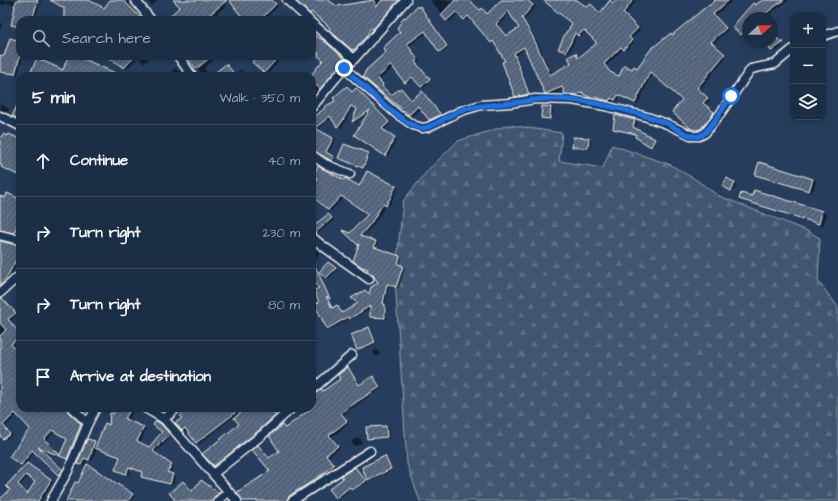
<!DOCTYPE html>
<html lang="en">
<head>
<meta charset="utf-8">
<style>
	:root { --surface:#1c2e46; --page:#293a51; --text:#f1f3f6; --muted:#a0a8b3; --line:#3a4a5f }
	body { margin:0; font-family:"Architects Daughter",sans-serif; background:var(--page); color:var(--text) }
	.controls { position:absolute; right:12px; top:12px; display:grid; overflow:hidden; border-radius:8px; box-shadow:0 2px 6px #0003 }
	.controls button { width:36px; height:36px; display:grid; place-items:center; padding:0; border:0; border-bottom:1px solid var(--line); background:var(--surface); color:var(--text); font:20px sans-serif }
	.compass { position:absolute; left:742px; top:12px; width:36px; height:36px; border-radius:50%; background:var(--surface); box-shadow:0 2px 6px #0003; rotate:68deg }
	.stop { position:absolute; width:12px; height:12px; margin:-9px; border:3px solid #1a73e8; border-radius:50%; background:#fff }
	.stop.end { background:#1a73e8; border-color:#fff; box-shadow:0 1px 4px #0008 }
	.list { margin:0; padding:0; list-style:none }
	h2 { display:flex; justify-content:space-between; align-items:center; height:52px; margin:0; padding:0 16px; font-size:17px }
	h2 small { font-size:13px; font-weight:400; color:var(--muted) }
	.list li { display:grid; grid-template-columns:26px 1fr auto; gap:12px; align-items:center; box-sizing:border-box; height:72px; padding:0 16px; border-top:1px solid var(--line) }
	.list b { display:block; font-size:15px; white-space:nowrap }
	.list em { font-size:13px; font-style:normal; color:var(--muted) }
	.icon { flex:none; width:22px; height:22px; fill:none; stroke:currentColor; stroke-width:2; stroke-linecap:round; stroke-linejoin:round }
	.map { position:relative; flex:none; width:838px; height:501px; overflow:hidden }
	.search { position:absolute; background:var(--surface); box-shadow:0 2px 6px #0003; left:16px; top:16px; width:300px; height:44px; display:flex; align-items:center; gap:10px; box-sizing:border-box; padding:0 14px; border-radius:12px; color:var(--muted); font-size:15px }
	.panel { position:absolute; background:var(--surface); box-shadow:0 2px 6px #0003; left:16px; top:72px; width:300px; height:340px; border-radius:12px }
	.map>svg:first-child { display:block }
	.forest { fill:url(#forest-firs); stroke:#9aa2ac }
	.shadow { fill:#0007; fill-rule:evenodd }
	.building { fill:url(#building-hatch); stroke:#f4f1e8; fill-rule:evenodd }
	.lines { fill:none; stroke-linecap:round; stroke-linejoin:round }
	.minor-casing { stroke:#f4f1e8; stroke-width:11 }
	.minor { stroke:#1d3557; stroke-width:8 }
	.route { stroke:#1a73e8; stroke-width:5 }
</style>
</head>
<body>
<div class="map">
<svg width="838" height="501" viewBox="0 0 838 501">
	<defs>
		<pattern id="forest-firs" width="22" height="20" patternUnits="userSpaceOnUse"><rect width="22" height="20" fill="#40546f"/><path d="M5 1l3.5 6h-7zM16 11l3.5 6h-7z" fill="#5c6d84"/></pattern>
		<pattern id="building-hatch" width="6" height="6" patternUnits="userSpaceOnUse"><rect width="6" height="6" fill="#52647b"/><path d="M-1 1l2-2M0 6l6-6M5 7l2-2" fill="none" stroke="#6c7b8e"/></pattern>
	</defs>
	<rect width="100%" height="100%" fill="#263d5d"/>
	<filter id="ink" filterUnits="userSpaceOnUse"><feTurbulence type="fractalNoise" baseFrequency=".025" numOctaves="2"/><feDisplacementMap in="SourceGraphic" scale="8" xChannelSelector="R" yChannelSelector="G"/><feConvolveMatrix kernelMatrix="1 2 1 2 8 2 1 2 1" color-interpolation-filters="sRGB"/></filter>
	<g filter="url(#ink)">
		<path class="forest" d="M509,125L562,133L559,161L603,168L612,145L671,165L698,181L717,195L807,231L820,238L818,281L838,307V501H420L407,464L395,279L403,201L429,169L458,141Z"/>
		<g class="shadow">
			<path d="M0,0H41L35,19L39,20H20V27L16,6L6,2L5,5L0,4Z"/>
			<path d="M52,0H94L92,3L104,9L112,0H126L129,3L128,5L144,20H64L65,7Z"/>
			<path d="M146,0H158L152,6Z"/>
			<path d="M175,0H222L227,5L210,20H167L181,7Z"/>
			<path d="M230,0H272L278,6L264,20H240L244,17Z"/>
			<path d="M297,0H327L368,28L354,4L376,0H401L357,52L330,30L332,28L315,14L311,13Z"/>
			<path d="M430,0H471L470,1L480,11L482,10L488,15L502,0H527L535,7L524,20L536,39L552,75L573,64L576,55L579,58L597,45V42L586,31L581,36L578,34L569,53L562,50L573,23L544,0H576L588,8L594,7L601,13H607L617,0H634L636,1L625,15L640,30L631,39L634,42L627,50L624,48L606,66L613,75L619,78L633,70H637L673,36L716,0H733L715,16L728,30L713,44L727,56L699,90L710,100L705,106L716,115L701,131L693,129L684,100L652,74L638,104L620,96L618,101L614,98L612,102L597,98L596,99L592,98L584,94L580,96L569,95L566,94L564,89L549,95L546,93L526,48L516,55L531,96L518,98L515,96L507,62L495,43L492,42L471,17L468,21L459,13L449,22ZM510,13L520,28L506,36L498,26Z"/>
			<path d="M765,0H789L764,18H748V35L747,34L745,36L734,27Z"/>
			<path d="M421,7L423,9L449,48L443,52L440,51L428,32L409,46L420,61L417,64L431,81L424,88L414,78L408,83L394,67L379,80L392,96L401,89L412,101L422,92L425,94L442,116L433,121L421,108L412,116L409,115L364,77L388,52L401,32L405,19Z"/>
			<path d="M0,22L2,23L1,29H0Z"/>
			<path d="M772,30L783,46L775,52L770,47L769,48L765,46L763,42H772Z"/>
			<path d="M20,33V56H23L18,75L0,72V56L5,57L17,42Z"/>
			<path d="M312,34L326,42L348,61L323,89H322L312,99L311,76L325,60L321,54L312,47Z"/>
			<path d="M26,56H36L35,59L64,71L69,56H73L118,76H31L37,60Z"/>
			<path d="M108,56H146L149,59L144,63L138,57L127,69Z"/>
			<path d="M187,56H218L204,68L208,74L205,76L201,73Z"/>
			<path d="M229,56H234L236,59L235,60Z"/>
			<path d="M258,56H283L268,74L253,62Z"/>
			<path d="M226,65L235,74L241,70L246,76H212Z"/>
			<path d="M175,68L181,73L180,74L181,76H167Z"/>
			<path d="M347,87L353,92L358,91L390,124L383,131L397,139L388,156L355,134L369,113L355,122L353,121L358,108L353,106L343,126L340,128L338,126L332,117L317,130L335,140L328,154L335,159L334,161L312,149V124L336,101Z"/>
			<path d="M0,103L9,109L8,113L0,109Z"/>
			<path d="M550,108L553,109L552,119L542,117Z"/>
			<path d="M635,120L637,122L635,129L656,141L653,147L636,137L637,134L614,129Z"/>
			<path d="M588,139L591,140L590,149L573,146Z"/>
			<path d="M368,154L370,155L365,168L342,159Z"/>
			<path d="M319,167L344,182L360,188L367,173L398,188L389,206L386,205L374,224L362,237L378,243L376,249L402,258L400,265L405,268L399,288L389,284L385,305L387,306V319L373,318L371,317V308L352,319L351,318L330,330L327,329L320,315L312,316V305L315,307L320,299L312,292V246L320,253L313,262L316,265L330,297L328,298L333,309L337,307L340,308L343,314L370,295L379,284L359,244L351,234L369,214L344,197L331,211L316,198L312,202V182Z"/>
			<path d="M756,175L812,179L816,181L813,192Z"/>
			<path d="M727,180L737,185L733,191L724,185Z"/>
			<path d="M754,191L822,212L827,215L823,226L745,201L740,199L753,197Z"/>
			<path d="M0,197L20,200V226L17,234L0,229Z"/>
			<path d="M328,215L334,220L318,233L316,232L312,228Z"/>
			<path d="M0,245L20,247V258L6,283L0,289Z"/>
			<path d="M331,265L337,270L329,278L327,277Z"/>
			<path d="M0,299L5,301L18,314L10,321L20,333V341L13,346L20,355V408H69L70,414L84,427L70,460L38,446L65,472L62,476L34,451L26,464L53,482L41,501H0L11,490L26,466L10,456L31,429L17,414L5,427L12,435L6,440L0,434ZM55,431L68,439L61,456L46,441ZM29,476L37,482L28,495L20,485Z"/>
			<path d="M369,328L371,329L377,343L360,350L358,349Z"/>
			<path d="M377,349L380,355L376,357L373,352Z"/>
			<path d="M348,368L351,370L360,385L373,377L376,379L382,388L361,402L343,415L349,423L332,437L340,448L328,457L336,467L290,501H243L271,471L258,446L270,458L280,451L282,426L286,429L316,406L312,401V396L324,392L341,379Z"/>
			<path d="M81,408H89L86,412Z"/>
			<path d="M116,408H134L128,421L146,429L140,444L149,448L164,432L156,422L163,426L172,436L155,453L174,467L169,474L175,476L173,485L145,478L143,472L131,467L129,475L119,471L121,457L97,448L92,461L88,459L84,466L78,463L88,440L97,444L110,427Z"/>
			<path d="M191,408H232L237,414L199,444L196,442L187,430L185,432L182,430L183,418Z"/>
			<path d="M247,408H271L279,417L263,431L260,429Z"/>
			<path d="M246,424L256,437L217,467L214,466Z"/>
			<path d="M386,427L388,428L389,438L370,439L368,438Z"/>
			<path d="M359,437L363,443L354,446L351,441Z"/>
			<path d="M385,457L387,458L392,470L370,481L368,480L363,468Z"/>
			<path d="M88,465L135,496L131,501H64L65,498L68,499L79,485Z"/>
			<path d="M355,468L368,482L354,490L352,488L339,499L337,498L330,489Z"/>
			<path d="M202,481L221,495L216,501H177L183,482L193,491Z"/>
		</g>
		<g class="building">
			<path d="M17,0H38L32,20H20V27L11,25L15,7L14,6Z"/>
			<path d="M50,0H89L104,8L110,0H123L143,20H63L64,16V8Z"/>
			<path d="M173,0H227L207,17L209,20H165L180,7Z"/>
			<path d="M229,0H272L276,4L260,20H239L242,17Z"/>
			<path d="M295,0H328L337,6L374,0L376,7L382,0H399L374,28L370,29L366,37L354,50L353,49L352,50L329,30L330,28L325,23L311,12L310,14Z"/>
			<path d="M455,0H469L480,10L482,8L487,14L501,0H527L533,5L522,18L533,37L550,75L571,63L568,57L576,53L578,58L596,44V42L584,30L578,36L575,33L566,52L558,49L566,32L570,28L569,27L572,24L543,0H577L587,7L591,4L600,13L610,0L613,3L615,0H633L623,13L638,28L629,37L632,40L624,50L621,47L604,64L610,72L619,76L624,65L632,69L634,66L637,68L651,49L671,33L672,35L708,5L709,6L715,0H729L713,14L726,28L711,42L725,54L697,88L708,98L703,103L714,112L701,129L694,130L690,128L672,112L682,100L650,72L635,103L618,95L615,100L611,98L609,101L594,97L593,98L589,97L583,94V92L576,95L565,94L562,87L545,94L524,47L514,53L529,94L515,97L502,62L505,61L493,41L491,43L468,16L464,20L456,12L446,21L441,15ZM508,11L519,28L506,36L496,24Z"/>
			<path d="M763,0H784L759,18H748V36L743,32L741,35L732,27L753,3L755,5Z"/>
			<path d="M417,6L419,8L420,6L447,46L439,52L425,31L407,44L418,60L415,62L430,79L421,87L412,77L405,83L391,65L377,78L383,84L382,86L391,95L401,88L411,100L422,91L441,115L429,120L418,106L409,115L363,77L366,70L386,52L383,48L400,32L397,28L404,17L405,18Z"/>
			<path d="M772,31L780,42H784L771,51L765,42H772Z"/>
			<path d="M312,33L322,40V39L345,59L320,89L312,82V74L323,60L318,56L319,54L312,48Z"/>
			<path d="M10,38L20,41V56L15,74L0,72V55L4,56Z"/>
			<path d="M68,56H77L122,76H29L37,58L63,70Z"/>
			<path d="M106,56H135L124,68Z"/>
			<path d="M185,56H212L196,69Z"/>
			<path d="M257,56H279L264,73L252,62Z"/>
			<path d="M226,64L233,72L228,76H219L216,72Z"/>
			<path d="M347,86L352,92L356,88L389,122L382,129L395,137L385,156L354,135L370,110L352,122L357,109L351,106L340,125L337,127L330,116L315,128L333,138L326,152L334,157L332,161L312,150V119L325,108L324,107L335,101L333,98Z"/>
			<path d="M20,100V120L12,116Z"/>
			<path d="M542,106L551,107L550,119L541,118Z"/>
			<path d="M615,115L635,120L633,127L655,139L651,147L635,137L636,134L613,129Z"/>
			<path d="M3,134L7,136L9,134L20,139V171L18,175L1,167L2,165L0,164V140Z"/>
			<path d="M573,137L589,138L588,148L572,147Z"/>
			<path d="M344,144L369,153L363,168L338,158Z"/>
			<path d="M759,162L813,179L809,191L755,175Z"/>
			<path d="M318,166L344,180L345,178L359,186L367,171L396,186L386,206L383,204L371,223L360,236L376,241L374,247L400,256L398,264L403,266L396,287L387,284L383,304H385V318L370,317V306L349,319L348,317L327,329L314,304L319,302L314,290L319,288L312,282V259L330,299L326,296L332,308L337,305L342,313L358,303L351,298L365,290L369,294L371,287L378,283L373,275L367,271L368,269L362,267L353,261L359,244L358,245L342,230L350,233L368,214L341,196L328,210L312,196V185L317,178L313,176Z"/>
			<path d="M727,178L735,183L731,191L722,186Z"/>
			<path d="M754,190L822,211L819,224L739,199L741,193L752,196Z"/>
			<path d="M7,193L20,199V219L14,233L0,230V196L5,198Z"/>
			<path d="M328,214L332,218L315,233L314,232L312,227Z"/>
			<path d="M0,241L20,246V258L18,256L6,279L0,286Z"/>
			<path d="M328,262L336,268L326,278L319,272Z"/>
			<path d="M0,298H2L16,313L8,319L20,334V337L11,344L20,355V408H67L68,412L81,424L67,459L38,447L63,470L59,476L32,450L21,465L9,457L23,437L30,429L15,413L3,425L10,434L3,439L0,436V336L6,330L0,323ZM52,430L67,439L60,455L44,439Z"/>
			<path d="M369,327L375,342L357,350L351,335Z"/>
			<path d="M348,367L359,385L373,376L380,387L358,401L341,413L347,421L329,435L338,446L326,455L334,465L317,478L289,496L287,501H242L237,492L270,471L252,450L258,445L269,458L279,451L269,436L282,425L285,428L312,408L315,405L312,402V396L321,389L323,391L340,379L338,375Z"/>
			<path d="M115,408H131L125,419L144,427L137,441L149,447L162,432L153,425L156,421L160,423L170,434L153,451L172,465L167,472L173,474L170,484L141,477L142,472L129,467L126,474L115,470L120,457L95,448L105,423L109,425L110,413L113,414Z"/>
			<path d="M189,408H232L235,413L196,443L185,428L182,431L175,423L182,418L180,416Z"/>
			<path d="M247,408H269L276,415L258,431L214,466L202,454L239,424L234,418Z"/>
			<path d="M386,426L387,437L367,439L366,427Z"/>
			<path d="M87,439L95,441L89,460L84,458L81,465L77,464Z"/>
			<path d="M385,456L391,469L367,480L362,467Z"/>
			<path d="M27,463L51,480L38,501H0V499L10,490L6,486ZM26,475L35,482L27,494L18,484Z"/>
			<path d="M87,464L133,494L128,501H66L75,482L78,483Z"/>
			<path d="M355,467L366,481L352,490L350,487L336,498L329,489L343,478L341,476Z"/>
			<path d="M201,480L219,493L214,497L213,501H176L169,493L183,481L192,491Z"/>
		</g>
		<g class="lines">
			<defs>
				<g id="minor">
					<path d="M135,0L151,20"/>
					<path d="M287,0L309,20"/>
					<path d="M312,23L354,59"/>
					<path d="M823,36L838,31"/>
					<path d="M178,56L192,76"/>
					<path d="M344,68L397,114L413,125L422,128L428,127L461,111L481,105L510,103L535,99L572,100L605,106L647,117L667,124L693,136H699L705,133L720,114L751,69L775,64L793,49"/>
					<path d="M312,107L344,68L354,59L406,0"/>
					<path d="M0,116L20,126"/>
					<path d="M312,155L325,164L350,174"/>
					<path d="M0,235L20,240"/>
					<path d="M312,237L324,247L369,279L319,243"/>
					<path d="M0,293L20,275"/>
					<path d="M312,390L352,355"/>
					<path d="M72,408L88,423"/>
					<path d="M145,408L164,419L237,501"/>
					<path d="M164,419L177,408"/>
					<path d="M213,474L262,435L292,408"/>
					<path d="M51,501L68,471L88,423L96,408"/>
					<path d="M218,501L228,492"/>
					<path d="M292,501L370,451"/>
				</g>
			</defs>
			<use href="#minor" class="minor-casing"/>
			<use href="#minor" class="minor"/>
		</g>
	</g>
	<g class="lines" filter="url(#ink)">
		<path class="route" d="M344,68C360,82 401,124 420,128C430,130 451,114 461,110C477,105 493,105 509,103C517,103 525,101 533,100C545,98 560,99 572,100C602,103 639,113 666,123C676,127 689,139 700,136C710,132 725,105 731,96"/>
	</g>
</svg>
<div class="controls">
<button>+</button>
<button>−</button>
<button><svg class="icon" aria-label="layers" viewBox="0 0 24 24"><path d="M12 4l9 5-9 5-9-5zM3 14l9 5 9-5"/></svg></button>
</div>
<svg class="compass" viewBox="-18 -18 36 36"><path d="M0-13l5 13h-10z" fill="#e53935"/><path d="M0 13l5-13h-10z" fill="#a0a8b3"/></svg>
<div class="stop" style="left:731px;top:96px"></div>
<div class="stop end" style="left:344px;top:68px"></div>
<div class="search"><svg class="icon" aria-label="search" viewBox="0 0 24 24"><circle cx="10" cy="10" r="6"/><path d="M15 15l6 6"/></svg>Search here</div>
<section class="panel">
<h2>5 min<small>Walk · 350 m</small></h2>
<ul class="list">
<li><svg class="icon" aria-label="ahead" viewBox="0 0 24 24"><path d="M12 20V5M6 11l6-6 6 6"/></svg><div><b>Continue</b></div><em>40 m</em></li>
<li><svg class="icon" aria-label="right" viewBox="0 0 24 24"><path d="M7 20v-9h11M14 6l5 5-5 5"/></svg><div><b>Turn right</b></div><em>230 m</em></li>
<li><svg class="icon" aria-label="right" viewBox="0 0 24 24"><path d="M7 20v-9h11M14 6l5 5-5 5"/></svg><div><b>Turn right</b></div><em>80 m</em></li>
<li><svg class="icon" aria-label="arrive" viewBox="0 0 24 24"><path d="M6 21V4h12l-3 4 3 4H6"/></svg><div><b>Arrive at destination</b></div></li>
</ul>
</section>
</div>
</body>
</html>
